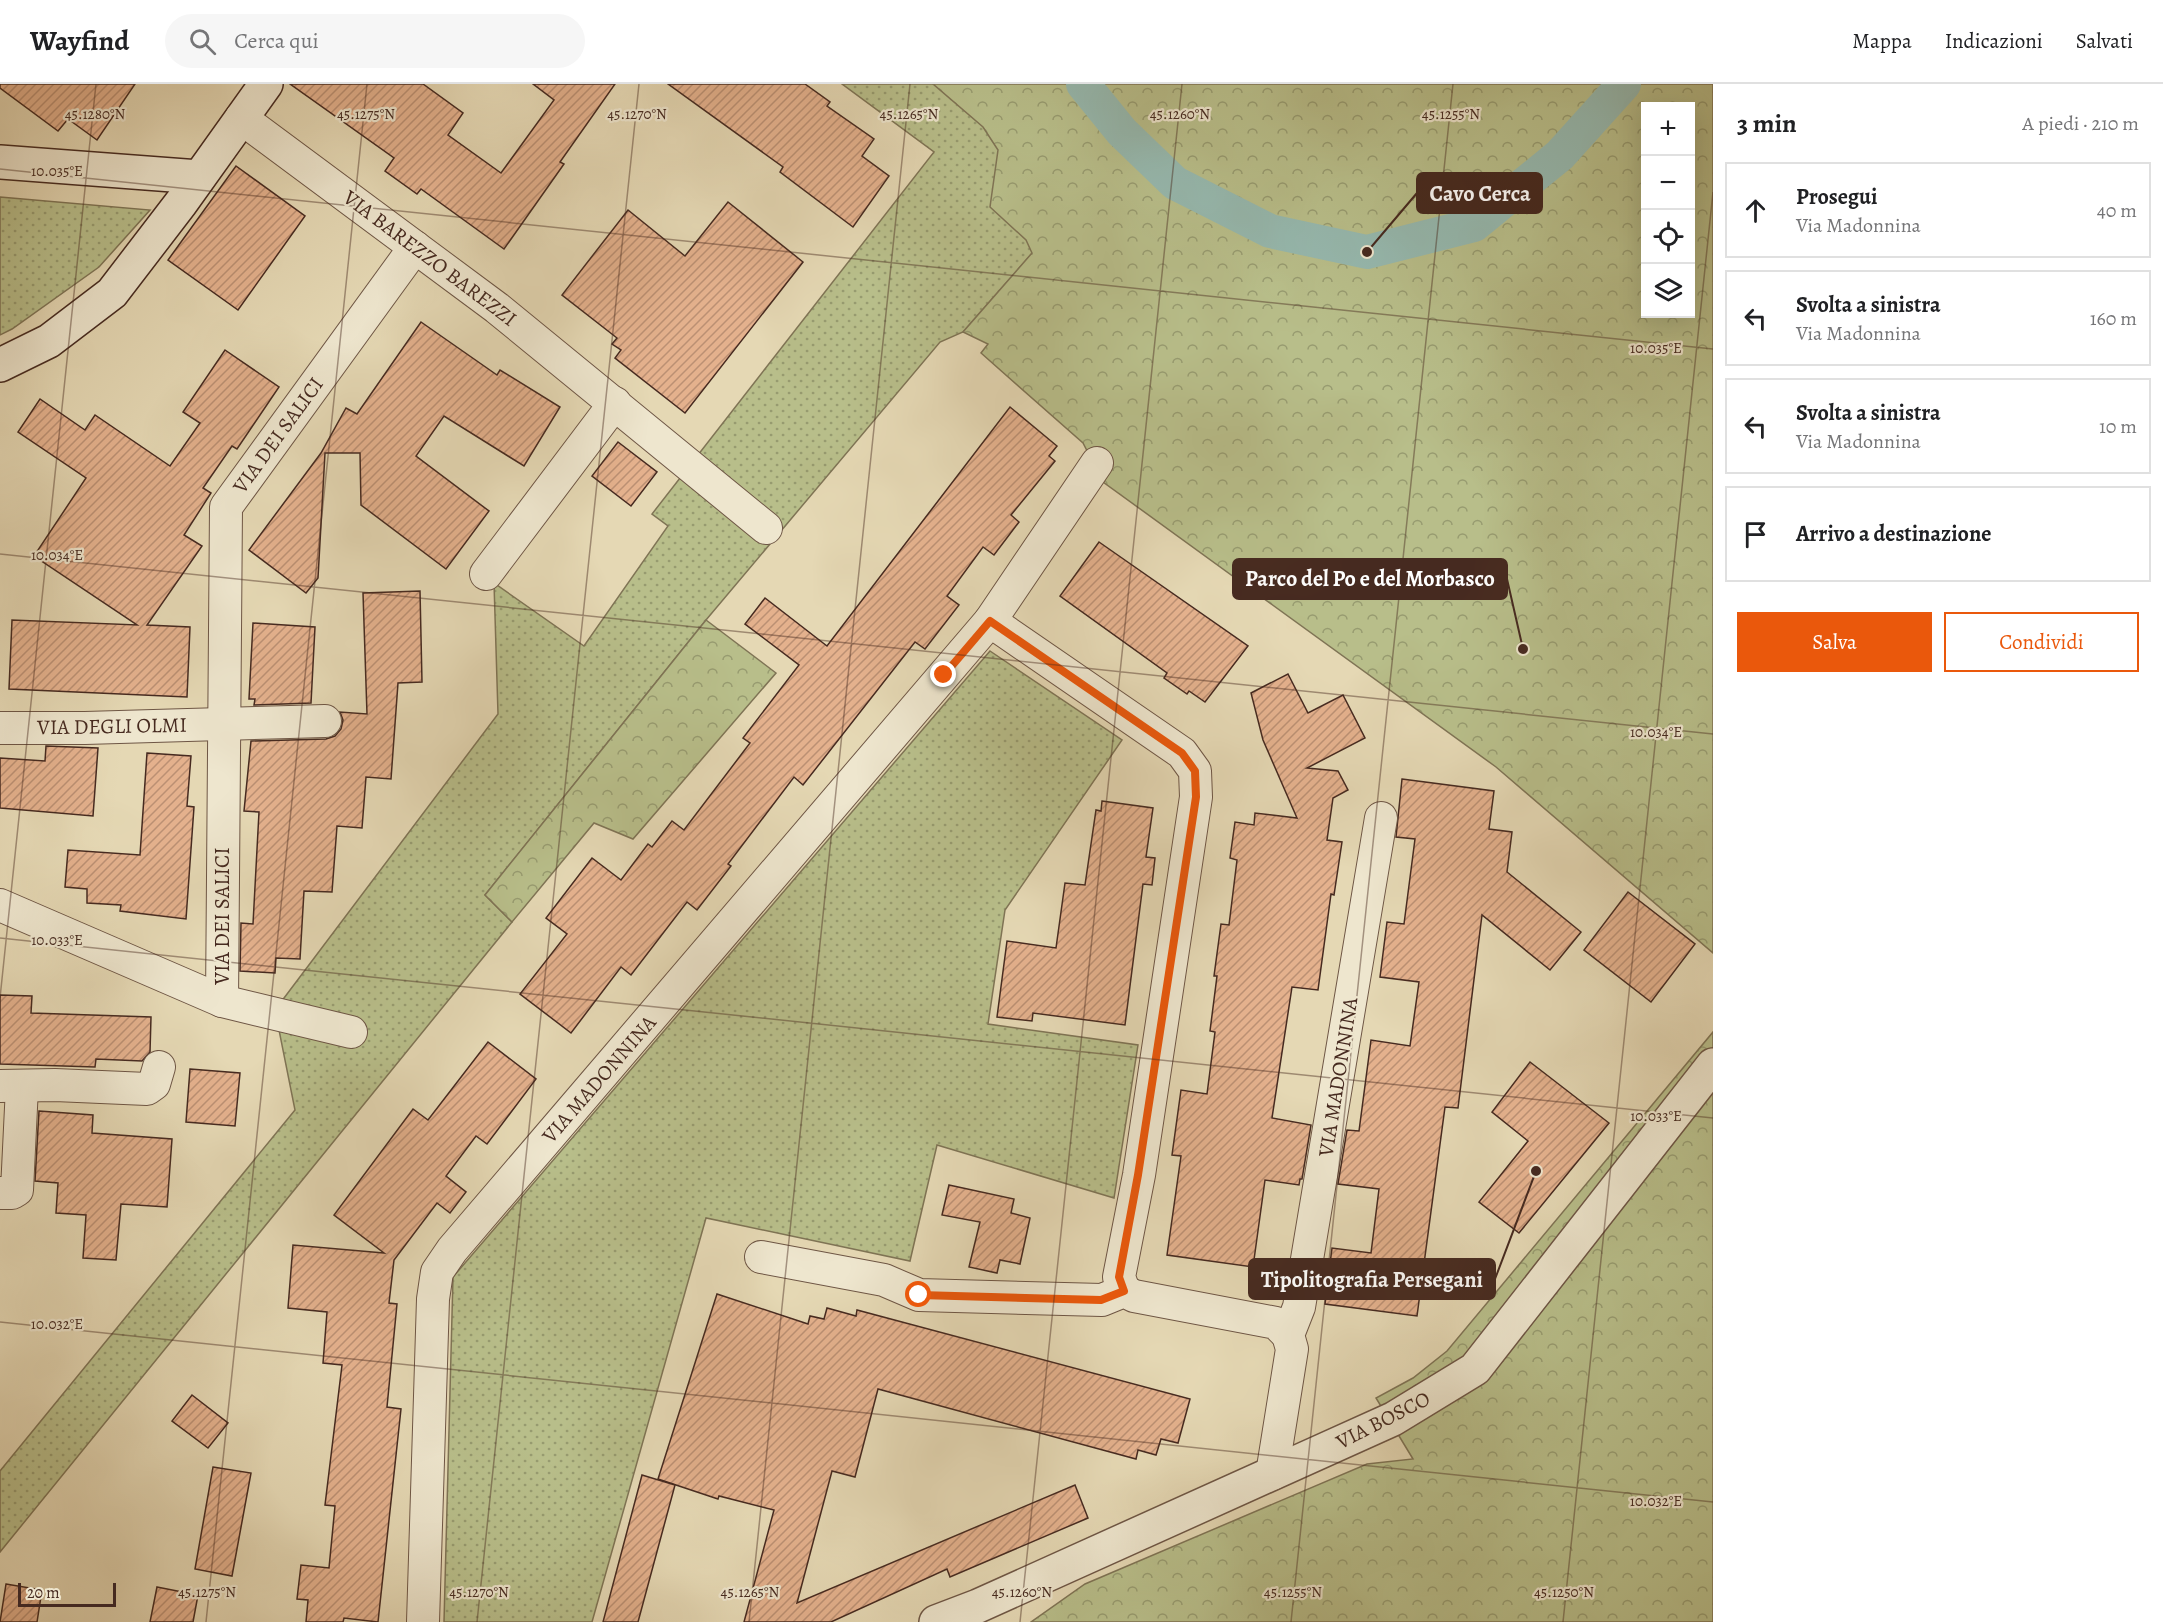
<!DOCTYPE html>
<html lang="it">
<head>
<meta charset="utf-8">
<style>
	:root { --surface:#fff; --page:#f6f6f6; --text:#202124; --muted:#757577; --line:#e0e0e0; --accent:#ea580c }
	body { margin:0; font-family:Alegreya,serif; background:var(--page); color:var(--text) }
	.controls { position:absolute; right:18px; top:18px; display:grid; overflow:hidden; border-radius:0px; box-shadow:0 6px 24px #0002 }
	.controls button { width:54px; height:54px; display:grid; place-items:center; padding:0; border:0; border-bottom:2px solid var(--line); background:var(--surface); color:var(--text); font:30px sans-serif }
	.scale { position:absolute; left:18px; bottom:15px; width:98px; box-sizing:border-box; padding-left:6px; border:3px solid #462a20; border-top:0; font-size:16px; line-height:21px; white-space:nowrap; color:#462a20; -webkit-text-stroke:4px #eee6ce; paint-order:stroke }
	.stop { position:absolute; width:18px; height:18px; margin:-14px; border:4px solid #ea580c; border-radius:50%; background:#fff }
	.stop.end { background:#ea580c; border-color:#fff; box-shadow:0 2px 6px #0008 }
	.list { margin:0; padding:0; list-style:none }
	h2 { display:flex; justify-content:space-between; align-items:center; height:78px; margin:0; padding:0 24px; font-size:26px }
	h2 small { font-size:20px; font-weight:400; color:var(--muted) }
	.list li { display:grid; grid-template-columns:39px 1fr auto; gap:18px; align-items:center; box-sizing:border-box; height:96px; margin:0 12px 12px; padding:0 12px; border:2px solid var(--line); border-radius:0px }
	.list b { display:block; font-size:22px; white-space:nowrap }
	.list p { margin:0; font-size:20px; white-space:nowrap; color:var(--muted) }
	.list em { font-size:20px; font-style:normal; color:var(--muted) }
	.actions { display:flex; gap:12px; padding:18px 24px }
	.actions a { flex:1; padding:14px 0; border:2px solid var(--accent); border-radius:0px; text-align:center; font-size:21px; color:var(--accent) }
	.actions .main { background:var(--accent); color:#fff }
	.icon { flex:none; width:33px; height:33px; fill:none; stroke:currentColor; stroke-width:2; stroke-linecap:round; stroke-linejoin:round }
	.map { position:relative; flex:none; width:1713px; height:1538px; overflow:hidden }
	header { display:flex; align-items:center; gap:36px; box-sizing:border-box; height:84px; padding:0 30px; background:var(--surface); border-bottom:2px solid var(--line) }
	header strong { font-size:28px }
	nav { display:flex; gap:33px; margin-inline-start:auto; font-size:21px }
	.search { width:420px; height:54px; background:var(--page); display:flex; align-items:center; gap:15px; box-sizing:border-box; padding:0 21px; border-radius:33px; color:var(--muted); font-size:22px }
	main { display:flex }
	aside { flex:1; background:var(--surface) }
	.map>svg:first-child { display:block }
	.grass { fill:url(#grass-dots); stroke:#7f7455; stroke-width:1.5 }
	.forest { fill:url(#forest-crowns); stroke:#7f7455; stroke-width:1.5; fill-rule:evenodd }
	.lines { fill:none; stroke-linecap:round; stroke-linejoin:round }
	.canal { stroke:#96b9af; stroke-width:34 }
	.building { fill:url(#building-hatch); stroke:#462a20; stroke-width:1.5 }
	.minor-casing { stroke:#6e5645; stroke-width:34 }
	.tertiary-casing { stroke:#6e5645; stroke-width:36 }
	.secondary-casing { stroke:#462a20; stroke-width:36 }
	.minor { stroke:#eee6ce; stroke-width:32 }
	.tertiary { stroke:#eee6ce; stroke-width:33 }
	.secondary { stroke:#eee6ce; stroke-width:33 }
	.route { stroke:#ea580c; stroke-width:8 }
	.ticks { fill:none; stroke:#462a20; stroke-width:1.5; stroke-opacity:0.45 }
	.labels { text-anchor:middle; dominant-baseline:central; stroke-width:4.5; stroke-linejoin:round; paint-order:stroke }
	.street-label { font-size:21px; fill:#462a20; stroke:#eee6ce }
	.ticks-label { font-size:15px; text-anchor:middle; fill:#462a20; stroke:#eee6ce; stroke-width:4.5; stroke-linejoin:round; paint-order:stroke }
	.leader { fill:none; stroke:#462a20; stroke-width:2 }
	.callout-dot { fill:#462a20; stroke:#eee6ce; stroke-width:2 }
	.callout { fill:#462a20; stroke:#462a20; stroke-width:2 }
	.callout-label { font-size:22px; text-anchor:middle; font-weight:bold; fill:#fff }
</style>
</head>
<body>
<header>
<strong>Wayfind</strong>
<div class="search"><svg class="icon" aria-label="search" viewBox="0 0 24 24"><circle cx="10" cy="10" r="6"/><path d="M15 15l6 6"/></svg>Cerca qui</div>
<nav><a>Mappa</a><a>Indicazioni</a><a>Salvati</a></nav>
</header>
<main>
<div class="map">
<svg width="1713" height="1538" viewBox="0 0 1713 1538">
	<defs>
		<pattern id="grass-dots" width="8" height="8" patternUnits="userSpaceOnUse" patternTransform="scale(1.5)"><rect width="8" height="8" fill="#b8be8a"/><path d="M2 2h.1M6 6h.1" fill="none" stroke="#979b70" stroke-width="1.8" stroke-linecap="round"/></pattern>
		<pattern id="forest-crowns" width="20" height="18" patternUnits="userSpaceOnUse" patternTransform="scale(1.5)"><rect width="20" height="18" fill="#b8be8a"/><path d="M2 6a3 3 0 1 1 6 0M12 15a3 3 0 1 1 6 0" fill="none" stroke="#979b70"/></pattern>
		<pattern id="building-hatch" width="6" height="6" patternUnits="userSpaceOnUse" patternTransform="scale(1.5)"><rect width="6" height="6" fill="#e4b18d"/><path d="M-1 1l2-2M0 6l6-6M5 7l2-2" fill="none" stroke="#bb9073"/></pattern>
	</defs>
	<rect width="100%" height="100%" fill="#e5d8b4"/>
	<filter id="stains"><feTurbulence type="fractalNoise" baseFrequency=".00333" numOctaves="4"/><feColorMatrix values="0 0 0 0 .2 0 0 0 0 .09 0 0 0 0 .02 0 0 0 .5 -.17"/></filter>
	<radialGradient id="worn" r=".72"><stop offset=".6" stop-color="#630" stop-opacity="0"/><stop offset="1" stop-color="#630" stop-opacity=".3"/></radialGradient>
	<g class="grass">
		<path d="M842,0H1713L1690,22H1646L1071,125L963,248L940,258L706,536L485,811L512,838L0,1468V1387L295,1026L275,926L498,630L494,499L584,562L668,442L652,430L934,68Z"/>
		<path d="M0,113L150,126L99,183L12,245L0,251Z"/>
		<path d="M990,567L1122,656L1005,826L988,940L1138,961L1114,1114L937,1061L910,1177L706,1134L592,1538H444L453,1193Z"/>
	</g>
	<g class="forest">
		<path d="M933,0H1713V869L1496,683L1103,398L1083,359L981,269L988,260L963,248L1032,169L1026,156L990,123L998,66L983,43ZM1646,22H1690V230H1646Z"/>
		<path d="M706,536L776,589L633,755L594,739L512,838L485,811Z"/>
		<path d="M1713,948V1538H1031L1085,1500L1367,1380L1413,1375L1376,1314L1413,1294L1447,1267Z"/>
	</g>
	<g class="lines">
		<path class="canal" d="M1083,0L1122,48L1175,99L1270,147L1367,168L1474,141L1560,71L1624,0"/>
	</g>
	<g class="building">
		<path d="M0,0H135L97,56L68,35L58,47L0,4Z"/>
		<path d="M290,0H423L463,29L448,51L501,89L554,16L533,0H615L560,78L564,80L504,165L421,105L417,110L385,87L394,74Z"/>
		<path d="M668,0H805L830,18L827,22L874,55L862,72L889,92L853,143L780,88L783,83Z"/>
		<path d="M236,82L305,132L238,226L168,176Z"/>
		<path d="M728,118L803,178L685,329L615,274L621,266L612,260L617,254L562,211L628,126L685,172Z"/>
		<path d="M421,238L497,291L500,286L560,323L524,382L444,332L416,372L489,427L446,485L361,421L360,369H325L318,494L306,509L249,466L321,369L346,324L357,330Z"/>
		<path d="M225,266L279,303L237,365L232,362L203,404L211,409L184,451L202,462L147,541L190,543L187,613L9,605L12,536L137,541L34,472L86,394L18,348L40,315L85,346L95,331L170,382L200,339L183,328Z"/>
		<path d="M1010,323L1057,362L1049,372L1055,377L1011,431L1019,438L994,471L983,463L947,512L959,521L925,565L915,558L803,701L794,693L728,780L731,782L697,826L687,818L631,891L621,883L571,949L520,910L567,850L546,834L592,774L621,796L648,760L652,763L672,737L684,746L750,659L743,654L799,581L745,540L765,514L827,562Z"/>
		<path d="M618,358L657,388L631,422L592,392Z"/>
		<path d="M1099,458L1248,562L1205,618L1189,607L1187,610L1164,594L1167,589L1060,512Z"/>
		<path d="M420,507L422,598L398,599L391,695L366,693L362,744L337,742L332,808L304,807L300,875L276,874L275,889L240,887L241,839L253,840L259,728L244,727L251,657L326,655L335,652L341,645L343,636L340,628L367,630L363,509Z"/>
		<path d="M253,539L315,543L311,619L254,621L255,615H249Z"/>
		<path d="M1288,590L1308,629L1343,611L1365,654L1307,684L1338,687L1348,706L1333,714L1327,756L1342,758L1334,811L1331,810L1318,906L1292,903L1272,1034L1311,1041L1302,1095H1300L1299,1101L1265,1096L1253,1183L1167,1171L1181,1072L1172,1071L1181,1006L1207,1010L1215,948L1210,947L1217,892H1214L1221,840L1229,841L1237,776L1230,774L1235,738L1254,741L1255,729L1297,734L1263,656L1251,609Z"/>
		<path d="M46,662L98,664L93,732L0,724V674L45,677Z"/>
		<path d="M147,669L191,672L187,722L194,723L186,835L120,827L121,821L87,819V805L65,803L68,766L140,771Z"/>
		<path d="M1402,695L1494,707L1489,745L1512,748L1507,788L1581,848L1550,886L1482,831L1458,1024L1445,1023L1417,1232L1325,1220L1332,1164L1371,1169L1379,1105L1338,1100L1347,1046L1359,1047L1371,956L1410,962L1419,898L1380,893L1387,838L1404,840L1415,755L1396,753Z"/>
		<path d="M1102,717L1153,724L1146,773L1155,774L1152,801L1143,800L1125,941L1033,929L1032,937L997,933L1007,857L1056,864L1065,799L1085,801L1096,726L1101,727Z"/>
		<path d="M1628,808L1695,860L1651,918L1584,866Z"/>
		<path d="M0,911L32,912L31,929L151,933L150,968L142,977L96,975L95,983L0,980Z"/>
		<path d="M488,958L536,995L487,1060L476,1052L446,1092L466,1108L450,1129L437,1119L394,1176L389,1219L397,1220L387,1323L401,1325L378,1538L344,1534L343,1538H306L308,1516L297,1515L301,1481L329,1484L335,1422L325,1421L342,1281L323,1279L327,1228L288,1224L293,1161L384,1169L334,1131L413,1025L428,1036Z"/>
		<path d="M1530,978L1609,1039L1519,1149L1479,1118L1528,1057L1492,1028Z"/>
		<path d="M190,985L240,989L235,1042L186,1038Z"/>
		<path d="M39,1027L93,1031L92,1049L172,1055L167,1123L121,1120L116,1176L83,1174L86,1131L56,1129L58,1099L35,1097Z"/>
		<path d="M949,1101L1014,1115L1011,1129L1030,1134L1020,1180L1000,1176L997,1189L969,1183L980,1138L942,1131Z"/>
		<path d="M717,1210L808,1240L810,1232L824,1235L827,1224L856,1232L857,1226L1190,1315L1178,1359L1161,1355L1156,1371L1138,1366L1136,1375L878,1305L855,1393L832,1387L797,1519L1075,1401L1088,1434L950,1493L947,1485L831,1538H744L774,1426L719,1412L718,1415L658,1395Z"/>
		<path d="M192,1311L228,1339L208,1364L172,1337Z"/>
		<path d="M213,1383L251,1389L232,1492L195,1485Z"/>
		<path d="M642,1391L675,1401L638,1538H603Z"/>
		<path d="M6,1500L42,1506L37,1538H0Z"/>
		<path d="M157,1503L198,1511L193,1538H150Z"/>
	</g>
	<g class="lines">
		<defs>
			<g id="minor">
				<path d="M241,34L497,224L766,444"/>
				<path d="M486,490L615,319"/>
				<path d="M990,537L1097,379"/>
				<path d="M0,644H85L325,637"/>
				<path d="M0,821L222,917L351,948"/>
				<path d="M222,917L226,423L415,163"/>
				<path d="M0,1002L55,1001L147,1005L154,1000L159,983"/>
				<path d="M0,1109H12L17,1106L22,1003"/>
				<path d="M761,1173L884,1196L919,1211L1102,1216L1124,1207L1134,1212L1276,1239L1288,1251"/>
				<path d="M1272,1390L1292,1265L1288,1251L1299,1223L1381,734"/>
				<path d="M423,1538L433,1215L437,1188L452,1166L990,537L1182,669L1195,687L1196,713L1139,1091L1119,1193L1124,1207"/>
			</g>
			<path id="tertiary" d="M936,1538L978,1522L1393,1335L1475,1285L1713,981"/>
			<g id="secondary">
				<path d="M0,78L199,93"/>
				<path d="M0,281L49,257L112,209L181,119L266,0"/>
			</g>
		</defs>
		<use href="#minor" class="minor-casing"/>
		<use href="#tertiary" class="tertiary-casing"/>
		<use href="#secondary" class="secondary-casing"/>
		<use href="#minor" class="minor"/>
		<use href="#tertiary" class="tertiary"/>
		<use href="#secondary" class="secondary"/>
	</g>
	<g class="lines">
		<path class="route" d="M919,1211L1101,1216L1124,1207L1119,1193L1138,1091L1196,713L1195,687L1182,669L990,537L944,591"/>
	</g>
	<path class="ticks" d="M0,85L1713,265M0,470L1713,650M0,854L1713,1034M0,914L96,0M0,1238L1713,1418M206,1538L367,0M477,1538L639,0M749,1538L910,0M1020,1538L1182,0M1291,1538L1453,0M1563,1538L1713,108"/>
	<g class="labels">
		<g class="street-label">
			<text transform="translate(430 174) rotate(37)">VIA BAREZZO BAREZZI</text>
			<text transform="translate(278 351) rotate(-54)">VIA DEI SALICI</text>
			<text transform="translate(112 642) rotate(-1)">VIA DEGLI OLMI</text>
			<text transform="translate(222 832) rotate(-90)">VIA DEI SALICI</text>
			<text transform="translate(1338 993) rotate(-81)">VIA MADONNINA</text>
			<text transform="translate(599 995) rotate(-49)">VIA MADONNINA</text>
			<text transform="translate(1383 1336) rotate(-27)">VIA BOSCO</text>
		</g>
	</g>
	<g class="ticks-label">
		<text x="95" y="35">45.1280°N</text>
		<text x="366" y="35">45.1275°N</text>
		<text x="637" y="35">45.1270°N</text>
		<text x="909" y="35">45.1265°N</text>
		<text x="1180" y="35">45.1260°N</text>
		<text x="1451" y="35">45.1255°N</text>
		<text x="57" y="92">10.035°E</text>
		<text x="1656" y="269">10.035°E</text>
		<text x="57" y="476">10.034°E</text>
		<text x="1656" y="653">10.034°E</text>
		<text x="57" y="861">10.033°E</text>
		<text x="1656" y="1037">10.033°E</text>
		<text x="57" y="1245">10.032°E</text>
		<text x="1656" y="1422">10.032°E</text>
		<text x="207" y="1513">45.1275°N</text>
		<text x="479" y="1513">45.1270°N</text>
		<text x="750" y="1513">45.1265°N</text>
		<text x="1022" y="1513">45.1260°N</text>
		<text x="1293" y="1513">45.1255°N</text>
		<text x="1564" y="1513">45.1250°N</text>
	</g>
	<path class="leader" d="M1367 168L1417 109M1523 565L1507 495M1536 1087L1495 1195"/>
	<g class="callout-dot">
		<circle cx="1367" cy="168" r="6"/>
		<circle cx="1523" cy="565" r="6"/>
		<circle cx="1536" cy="1087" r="6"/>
	</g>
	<g class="callout">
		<rect x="1417" y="89" width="125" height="40" rx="6"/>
		<rect x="1233" y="475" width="274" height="40" rx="6"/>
		<rect x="1249" y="1175" width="246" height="40" rx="6"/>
	</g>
	<g class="callout-label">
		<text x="1480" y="117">Cavo Cerca</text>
		<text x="1370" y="502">Parco del Po e del Morbasco</text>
		<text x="1372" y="1203">Tipolitografia Persegani</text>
	</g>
	<rect width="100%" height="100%" filter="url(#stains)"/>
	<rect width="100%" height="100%" fill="url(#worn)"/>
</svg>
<div class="controls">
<button>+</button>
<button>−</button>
<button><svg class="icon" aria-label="locate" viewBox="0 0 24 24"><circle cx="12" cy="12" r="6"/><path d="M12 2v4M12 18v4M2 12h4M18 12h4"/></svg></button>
<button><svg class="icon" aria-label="layers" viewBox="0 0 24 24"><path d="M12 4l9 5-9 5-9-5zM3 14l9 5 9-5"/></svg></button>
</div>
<div class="scale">20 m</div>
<div class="stop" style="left:919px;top:1211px"></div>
<div class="stop end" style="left:944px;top:591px"></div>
</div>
<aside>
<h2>3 min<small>A piedi · 210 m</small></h2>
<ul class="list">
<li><svg class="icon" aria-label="ahead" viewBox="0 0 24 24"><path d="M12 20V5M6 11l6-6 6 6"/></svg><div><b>Prosegui</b><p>Via Madonnina</p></div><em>40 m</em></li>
<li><svg class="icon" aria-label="left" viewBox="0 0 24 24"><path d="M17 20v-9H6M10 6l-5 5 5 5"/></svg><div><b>Svolta a sinistra</b><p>Via Madonnina</p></div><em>160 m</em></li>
<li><svg class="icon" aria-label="left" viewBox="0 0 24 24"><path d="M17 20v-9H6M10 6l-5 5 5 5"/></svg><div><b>Svolta a sinistra</b><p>Via Madonnina</p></div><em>10 m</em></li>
<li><svg class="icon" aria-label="arrive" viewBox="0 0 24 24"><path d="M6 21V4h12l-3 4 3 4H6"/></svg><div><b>Arrivo a destinazione</b></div></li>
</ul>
<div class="actions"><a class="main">Salva</a><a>Condividi</a></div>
</aside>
</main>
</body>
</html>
